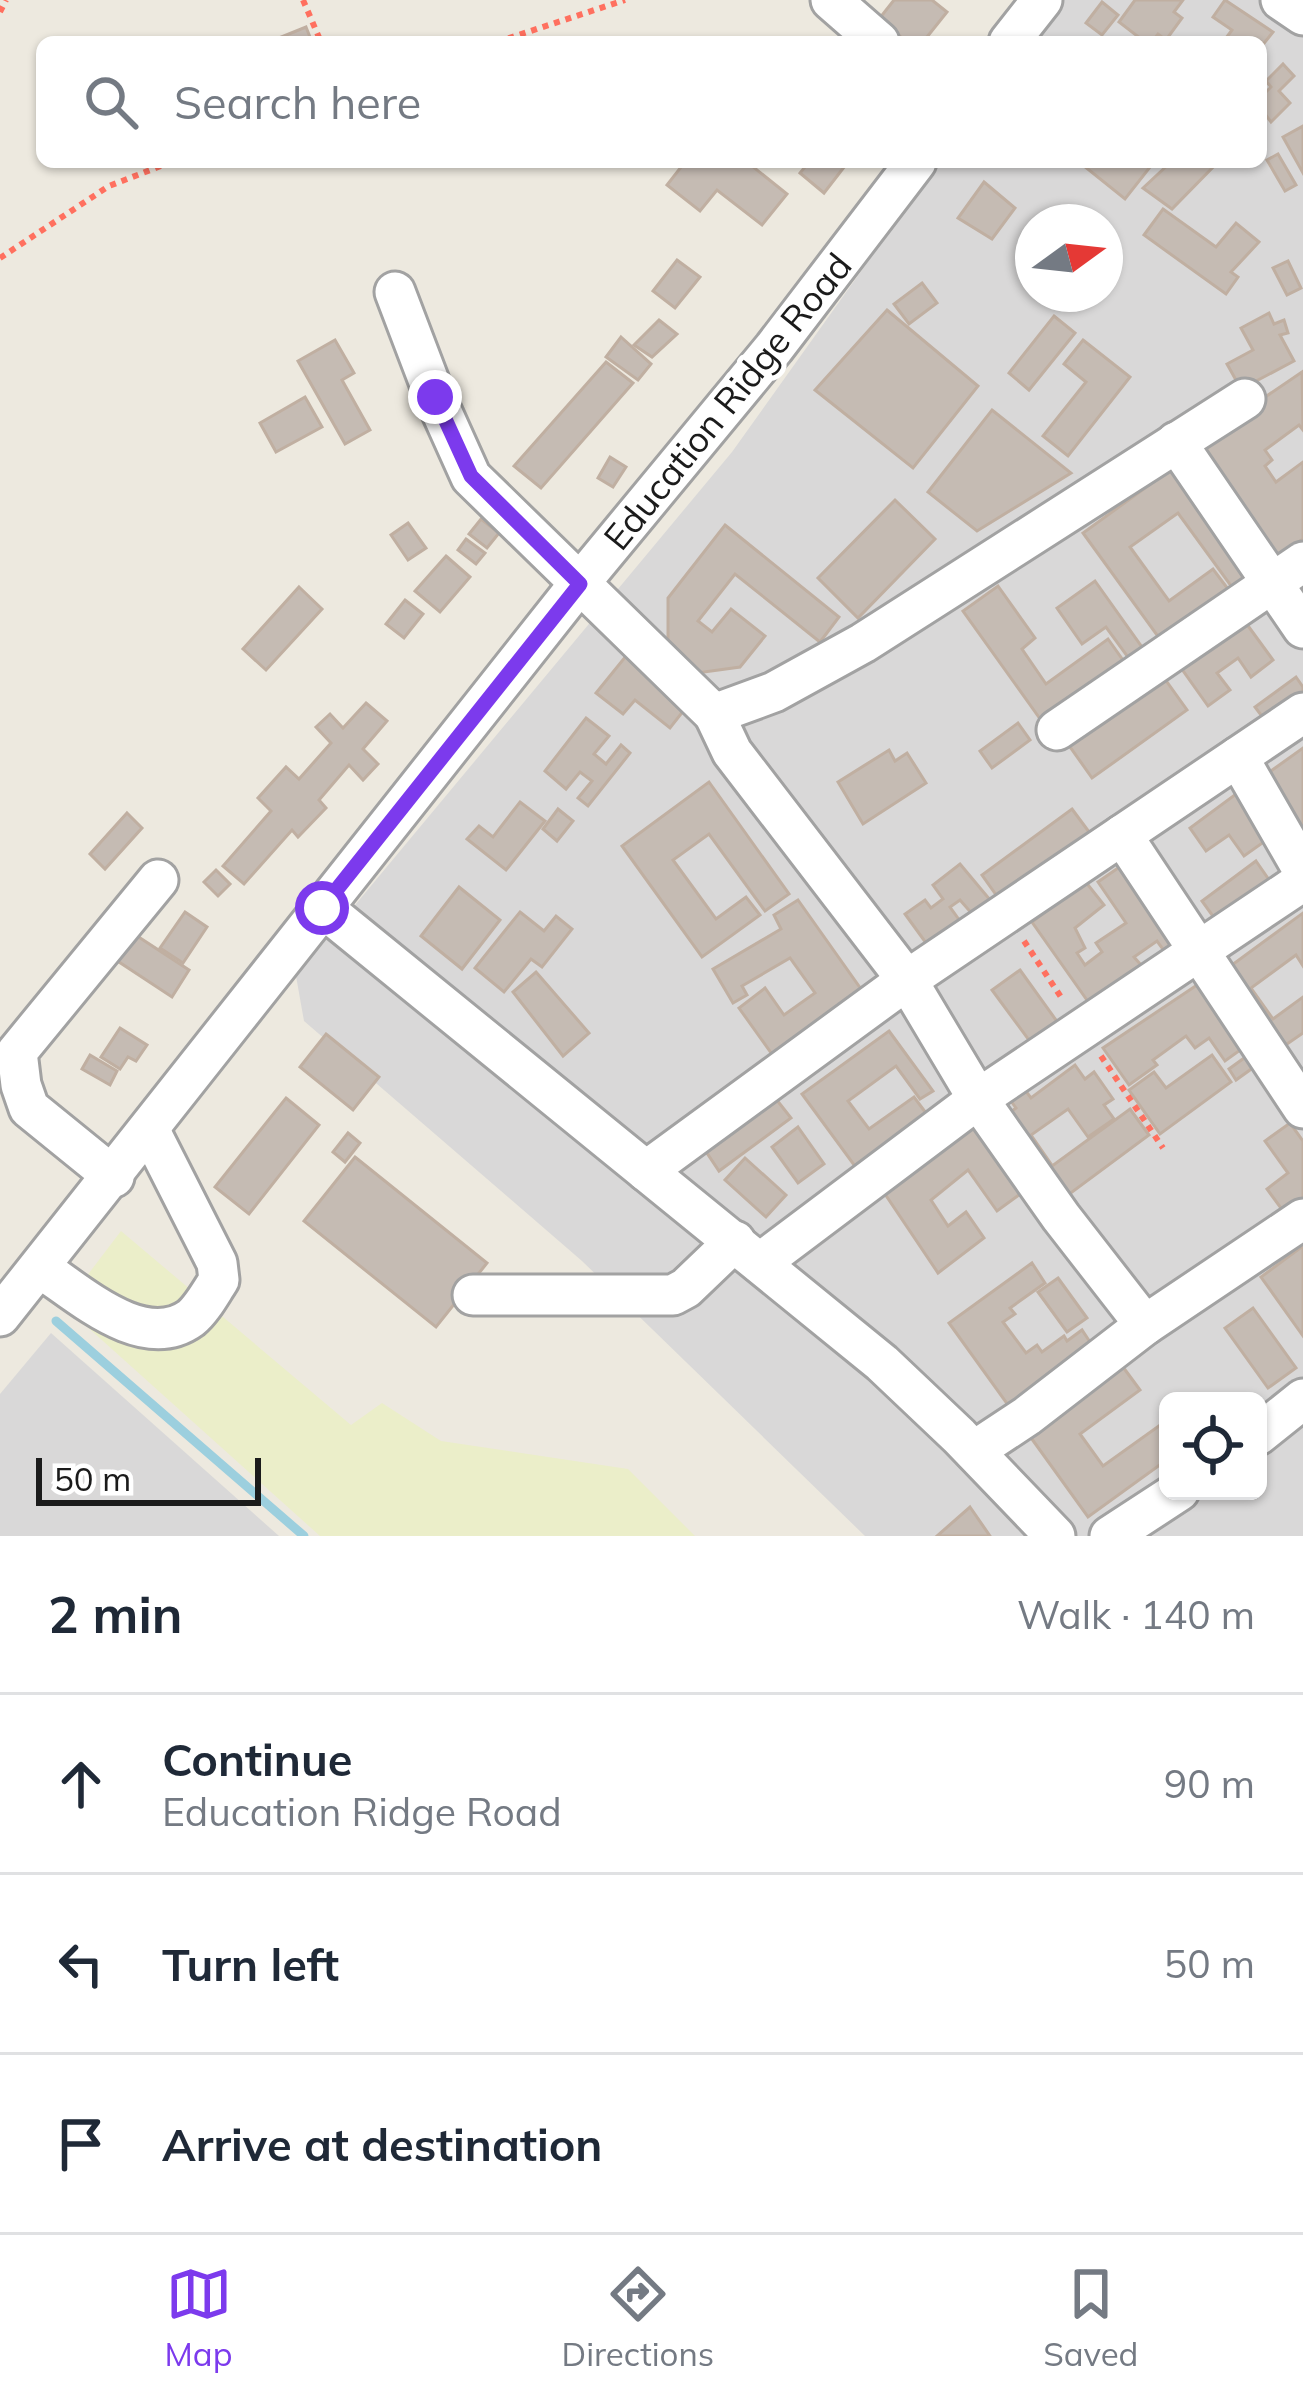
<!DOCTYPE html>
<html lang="en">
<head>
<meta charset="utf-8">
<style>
	:root { --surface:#fff; --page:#f6f6f7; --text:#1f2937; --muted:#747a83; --line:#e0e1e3; --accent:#7c3aed }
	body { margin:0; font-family:Mulish,sans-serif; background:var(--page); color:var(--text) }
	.controls { position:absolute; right:36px; bottom:36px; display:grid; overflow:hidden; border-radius:18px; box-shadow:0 3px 9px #0004 }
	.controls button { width:108px; height:108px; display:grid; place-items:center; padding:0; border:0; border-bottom:3px solid var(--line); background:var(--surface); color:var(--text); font:60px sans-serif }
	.compass { position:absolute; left:1015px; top:204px; width:108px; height:108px; border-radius:50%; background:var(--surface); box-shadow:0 3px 9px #0004; rotate:75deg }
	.scale { position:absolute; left:36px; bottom:30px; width:225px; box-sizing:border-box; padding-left:12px; border:6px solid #1b1b1b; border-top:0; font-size:33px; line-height:42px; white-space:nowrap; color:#1b1b1b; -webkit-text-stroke:9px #fff; paint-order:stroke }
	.stop { position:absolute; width:36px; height:36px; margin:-27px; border:9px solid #7c3aed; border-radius:50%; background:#fff }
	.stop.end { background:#7c3aed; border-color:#fff; box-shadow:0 3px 12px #0008 }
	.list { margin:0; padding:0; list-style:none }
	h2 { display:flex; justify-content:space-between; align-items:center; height:156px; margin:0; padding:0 48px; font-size:51px }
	h2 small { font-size:39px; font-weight:400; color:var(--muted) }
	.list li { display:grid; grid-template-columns:78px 1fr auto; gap:36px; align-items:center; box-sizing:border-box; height:180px; padding:0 48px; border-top:3px solid var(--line) }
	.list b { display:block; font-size:45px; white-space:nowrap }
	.list p { margin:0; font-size:39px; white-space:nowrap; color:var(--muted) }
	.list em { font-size:39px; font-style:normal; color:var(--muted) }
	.icon { flex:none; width:66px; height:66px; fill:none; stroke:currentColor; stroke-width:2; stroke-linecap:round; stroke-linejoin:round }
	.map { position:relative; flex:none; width:1303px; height:1536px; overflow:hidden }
	.search { position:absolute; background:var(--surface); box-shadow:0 3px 9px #0004; left:36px; right:36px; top:36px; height:132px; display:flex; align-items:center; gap:30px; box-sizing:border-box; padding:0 42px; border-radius:18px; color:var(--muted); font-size:45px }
	.sheet { height:696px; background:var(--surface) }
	nav { display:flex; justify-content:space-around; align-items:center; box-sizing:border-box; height:168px; border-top:3px solid var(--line); background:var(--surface); font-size:33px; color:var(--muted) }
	nav a { display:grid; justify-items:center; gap:6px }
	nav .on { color:var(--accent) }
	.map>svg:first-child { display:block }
	.residential { fill:#d9d8d8; fill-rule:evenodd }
	.farmland { fill:#ebeec9 }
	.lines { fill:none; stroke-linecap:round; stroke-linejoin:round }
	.stream { stroke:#9ccfde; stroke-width:9 }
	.building { fill:#c5bbb3; stroke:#c0afa1; stroke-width:3 }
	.minor-casing { stroke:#a2a2a2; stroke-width:45 }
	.path { stroke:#ff705f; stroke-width:6; stroke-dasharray:6 6; stroke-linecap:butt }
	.minor { stroke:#fff; stroke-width:39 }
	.route { stroke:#7c3aed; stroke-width:15 }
	.labels { text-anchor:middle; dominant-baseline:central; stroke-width:10; stroke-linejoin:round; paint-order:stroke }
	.street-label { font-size:36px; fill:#1b1b1b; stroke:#fff }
</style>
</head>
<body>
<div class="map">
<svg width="1303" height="1536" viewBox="0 0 1303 1536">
	<rect width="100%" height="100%" fill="#ede9df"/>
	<g class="residential">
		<path d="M1060,0H1303V1536H865L582,1261L304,1021L296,976L732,452L939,162H1261V42H1028ZM1033,222H1105V294H1033ZM1168,1401H1258V1491H1168Z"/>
		<path d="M51,1333L279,1536H0V1394Z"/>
	</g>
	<path class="farmland" d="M121,1231L351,1425L382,1403L441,1441L628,1469L695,1536H320L64,1306Z"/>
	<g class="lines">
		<path class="stream" d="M56,1321L304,1536"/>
	</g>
	<g class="building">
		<path d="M894,0H932L947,12L923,42H907L879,19Z"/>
		<path d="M1135,0H1183L1174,12L1182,18L1166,40L1158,34L1152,42H1145L1119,22Z"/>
		<path d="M1225,0L1273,32L1261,47V42H1223L1232,30L1213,17Z"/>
		<path d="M1102,2L1118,15L1102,35L1086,23Z"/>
		<path d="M306,27L312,42H269Z"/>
		<path d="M1283,64L1294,76L1279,91L1290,103L1271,122L1261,109V97L1271,87L1266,81Z"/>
		<path d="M1303,126V173L1283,137Z"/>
		<path d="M1278,154L1296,185L1285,191L1267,160Z"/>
		<path d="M685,162H747L787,194L762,225L717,190L700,211L667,185Z"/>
		<path d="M809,162H848L824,193L800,173Z"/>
		<path d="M1079,162H1154L1125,199Z"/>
		<path d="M1171,162L1216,164L1172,209L1143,188Z"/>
		<path d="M984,182L1015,208L992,239L958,218Z"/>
		<path d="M1163,209L1216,247L1236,223L1259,242L1231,272L1238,277L1226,294L1144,235Z"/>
		<path d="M677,260L700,277L675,308L653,291Z"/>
		<path d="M1288,261L1301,288L1287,295L1273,268Z"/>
		<path d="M922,283L937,303L909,324L894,304Z"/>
		<path d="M887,310L978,386L913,468L815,390Z"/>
		<path d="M1269,313L1274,324L1284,320L1288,333L1280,335L1294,361L1241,389L1227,364L1253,350L1241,328Z"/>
		<path d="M1054,316L1075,333L1029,390L1009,373Z"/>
		<path d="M659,320L677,334L652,357L634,345Z"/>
		<path d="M621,337L651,364L638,380L606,357Z"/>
		<path d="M335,340L354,373L342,380L370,430L345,444L298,361Z"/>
		<path d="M1083,340L1130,377L1068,456L1043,436L1086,382L1064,364Z"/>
		<path d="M606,362L633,383L541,488L514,466Z"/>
		<path d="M1302,372L1303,430L1299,425L1265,450L1272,460L1265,466L1276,482L1303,462V539L1276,557L1199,442Z"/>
		<path d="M305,397L322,427L276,452L260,423Z"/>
		<path d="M992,410L1071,473L977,531L928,492Z"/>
		<path d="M610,457L626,467L613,487L598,478Z"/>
		<path d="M1174,467L1252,577L1234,590L1178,513L1130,547L1169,601L1213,569L1231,593L1162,642L1083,533Z"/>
		<path d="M895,500L935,539L858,618L818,578Z"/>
		<path d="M481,519L499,533L487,548L469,534Z"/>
		<path d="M408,523L426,548L408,560L391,535Z"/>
		<path d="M725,525L839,617L820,642L735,574L698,621L712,632L731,609L765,636L740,667L697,673L668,650V598Z"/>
		<path d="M466,539L485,553L476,564L458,550Z"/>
		<path d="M446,556L470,577L440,612L415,591Z"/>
		<path d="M1095,581L1144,650L1130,660L1106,627L1082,644L1057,608Z"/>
		<path d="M998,586L1035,638L1022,649L1046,684L1108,639L1125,663L1043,723L963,611Z"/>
		<path d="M299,587L322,609L266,670L243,649Z"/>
		<path d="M405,600L423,614L404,638L386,624Z"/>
		<path d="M1243,619L1273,660L1251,677L1238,658L1217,673L1230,690L1208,706L1179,665Z"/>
		<path d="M626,656L688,705L670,728L635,700L623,714L596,693Z"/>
		<path d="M1162,675L1187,710L1092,778L1068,744Z"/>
		<path d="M1296,677L1303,687V697L1267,723L1255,707Z"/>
		<path d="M366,703L387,721L363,749L378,764L363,780L349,765L319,800L326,808L298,837L292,830L244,884L223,866L271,811L258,798L286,767L299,779L331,743L316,727L330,714L343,728Z"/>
		<path d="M586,718L609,736L594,754L606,764L621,745L630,753L588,806L578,798L592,781L580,772L566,789L545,771Z"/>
		<path d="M1018,723L1030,740L992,768L980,751Z"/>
		<path d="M1303,748V846L1257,781Z"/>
		<path d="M889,750L895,761L907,753L926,783L863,824L838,782Z"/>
		<path d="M709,782L789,894L765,911L709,834L673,860L716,919L746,897L760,915L702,957L622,846Z"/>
		<path d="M1236,794L1268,839L1244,856L1229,835L1206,851L1190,828Z"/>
		<path d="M520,802L545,821L506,870L467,839L479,826L493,837Z"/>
		<path d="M558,809L573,821L557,841L543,829Z"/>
		<path d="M1072,809L1095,840L1004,906L982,875Z"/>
		<path d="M127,813L142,828L105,869L90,854Z"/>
		<path d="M1128,861L1182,941L1165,952L1157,941L1134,957L1141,965L1089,1003L1032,922L1085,881L1104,905L1075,928L1085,948L1077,953L1085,965L1102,952L1096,943L1126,923L1098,882Z"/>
		<path d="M1256,861L1274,887L1220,926L1202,901Z"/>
		<path d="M960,864L991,901L974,916L960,900L950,907L960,921L926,943L905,914L925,900L931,908L943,899L933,885Z"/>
		<path d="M216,870L230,884L218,896L204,882Z"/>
		<path d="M459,887L500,920L462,969L421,936Z"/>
		<path d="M798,900L868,999L779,1064L739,1008L765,988L784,1015L815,993L790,958L742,986L747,995L733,1003L713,969L781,929L774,915Z"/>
		<path d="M185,912L207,927L183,963L160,948Z"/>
		<path d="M520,912L544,931L556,916L572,929L542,967L531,959L504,992L475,968Z"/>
		<path d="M1303,913V966L1296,955L1251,988L1273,1019L1303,997V1033L1277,1051L1221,973Z"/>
		<path d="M131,932L189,970L172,997L113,958Z"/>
		<path d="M1020,970L1061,1027L1034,1047L992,990Z"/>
		<path d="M536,972L589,1033L563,1056L513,992Z"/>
		<path d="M1197,985L1243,1048L1225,1061L1209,1038L1195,1048L1186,1036L1153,1060L1157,1065L1129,1085L1103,1048Z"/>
		<path d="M120,1028L147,1045L136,1061L128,1057L120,1069L101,1057Z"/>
		<path d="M889,1031L933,1091L920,1099L896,1066L848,1101L869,1129L914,1097L929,1117L857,1169L802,1094Z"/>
		<path d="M326,1034L379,1077L353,1110L300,1067Z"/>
		<path d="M90,1055L117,1071L110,1085L82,1069Z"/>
		<path d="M1212,1055L1231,1082L1160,1134L1129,1090L1154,1072L1166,1088Z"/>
		<path d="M1247,1056L1254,1067L1236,1080L1229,1069Z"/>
		<path d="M1075,1065L1085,1079L1094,1072L1113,1099L1104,1105L1114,1119L1088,1137L1068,1109L1031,1135L1051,1164L1039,1173L1001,1119L1016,1108L1011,1101L1025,1090L1031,1098Z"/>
		<path d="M286,1098L319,1125L249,1214L215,1187Z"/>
		<path d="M776,1099L791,1118L719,1171L705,1150Z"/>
		<path d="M1130,1109L1149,1135L1060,1201L1041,1174Z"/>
		<path d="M971,1120L1023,1192L997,1211L968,1170L931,1200L948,1226L966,1212L984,1238L938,1273L883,1191Z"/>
		<path d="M1290,1123L1303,1141V1203L1286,1215L1267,1189L1288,1173L1265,1141Z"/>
		<path d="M798,1127L824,1164L798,1183L772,1147Z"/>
		<path d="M348,1133L360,1143L345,1162L333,1152Z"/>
		<path d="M355,1157L487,1263L436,1327L304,1221Z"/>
		<path d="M745,1158L786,1195L766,1217L725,1180Z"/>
		<path d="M1303,1246V1336L1261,1277Z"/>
		<path d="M1032,1263L1045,1283L1010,1308L1015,1314L1003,1322L1026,1353L1037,1345L1042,1352L1064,1336L1067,1341L1082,1330L1092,1345L1008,1405L949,1323Z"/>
		<path d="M1058,1278L1087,1318L1067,1332L1038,1292Z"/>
		<path d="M1253,1308L1296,1368L1268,1388L1225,1328Z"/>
		<path d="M1123,1367L1140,1390L1080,1434L1103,1466L1163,1423L1168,1429V1459L1088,1517L1029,1435Z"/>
		<path d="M970,1507L990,1536H937Z"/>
	</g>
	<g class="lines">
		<defs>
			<g id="minor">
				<path d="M831,0L879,42"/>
				<path d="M1281,0L1303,15"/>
				<path d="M1009,42L1042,0"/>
				<path d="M395,292L435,397L471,477L714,714L774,692L863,643L1245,399"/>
				<path d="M1176,442L1303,628"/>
				<path d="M714,714L732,752L907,980L978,1099L1061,1217L1145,1325"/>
				<path d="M1057,730L1303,562"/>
				<path d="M1238,757L1303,870"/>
				<path d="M1122,835L1303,1108"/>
				<path d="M323,908L882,1363L959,1436L1055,1536"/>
				<path d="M646,1171L907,980L1303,713"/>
				<path d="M114,1177L29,1108L21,1085L17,1052L158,880"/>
				<path d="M760,1263L978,1099L1303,881"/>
				<path d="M40,1268C79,1293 143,1353 191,1318C202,1309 211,1292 219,1280L217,1263L150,1131"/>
				<path d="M473,1295H673L686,1288L735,1241"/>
				<path d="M0,1316L579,584L774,348L916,162"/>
				<path d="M1258,1435L1303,1399"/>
				<path d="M974,1451L1027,1416L1145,1325L1303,1219"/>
				<path d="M1110,1536L1179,1491"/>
			</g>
		</defs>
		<use href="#minor" class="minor-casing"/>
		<g class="path">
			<path d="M303,0L321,42"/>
			<path d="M0,12L6,0"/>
			<path d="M497,42L625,0"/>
			<path d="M0,258L109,186L171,162"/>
			<path d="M1024,941L1063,1000"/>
			<path d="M1101,1056L1163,1148"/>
		</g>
		<use href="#minor" class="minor"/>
	</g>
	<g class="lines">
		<path class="route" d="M322,908L580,584L471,476L435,397"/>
	</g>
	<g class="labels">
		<g class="street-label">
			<text transform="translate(727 401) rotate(-51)">Education Ridge Road</text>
		</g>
	</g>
</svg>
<div class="controls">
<button><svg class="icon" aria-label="locate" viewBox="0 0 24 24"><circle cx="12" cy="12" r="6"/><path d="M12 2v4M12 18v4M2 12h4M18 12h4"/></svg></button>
</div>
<svg class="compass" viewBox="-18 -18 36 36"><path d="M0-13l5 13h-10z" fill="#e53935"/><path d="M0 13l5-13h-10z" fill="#747a83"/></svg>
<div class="scale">50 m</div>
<div class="stop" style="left:322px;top:908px"></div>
<div class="stop end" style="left:435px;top:397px"></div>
<div class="search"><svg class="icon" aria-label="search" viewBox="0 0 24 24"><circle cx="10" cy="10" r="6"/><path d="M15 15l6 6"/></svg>Search here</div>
</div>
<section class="sheet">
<h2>2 min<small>Walk · 140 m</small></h2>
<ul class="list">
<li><svg class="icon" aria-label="ahead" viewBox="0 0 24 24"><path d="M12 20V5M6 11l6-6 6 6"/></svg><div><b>Continue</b><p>Education Ridge Road</p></div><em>90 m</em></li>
<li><svg class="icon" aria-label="left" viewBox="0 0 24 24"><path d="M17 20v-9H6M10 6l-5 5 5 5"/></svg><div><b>Turn left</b></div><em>50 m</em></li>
<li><svg class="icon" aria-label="arrive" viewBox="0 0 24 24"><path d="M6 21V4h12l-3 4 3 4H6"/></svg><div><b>Arrive at destination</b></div></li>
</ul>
</section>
<nav>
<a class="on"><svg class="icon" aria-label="map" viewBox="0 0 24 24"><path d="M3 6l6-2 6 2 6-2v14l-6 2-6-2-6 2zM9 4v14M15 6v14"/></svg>Map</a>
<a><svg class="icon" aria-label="directions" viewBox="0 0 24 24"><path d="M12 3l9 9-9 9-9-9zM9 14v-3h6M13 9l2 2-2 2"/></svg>Directions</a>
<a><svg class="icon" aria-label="saved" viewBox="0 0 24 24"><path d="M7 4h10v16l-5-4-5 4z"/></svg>Saved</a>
</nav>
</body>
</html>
